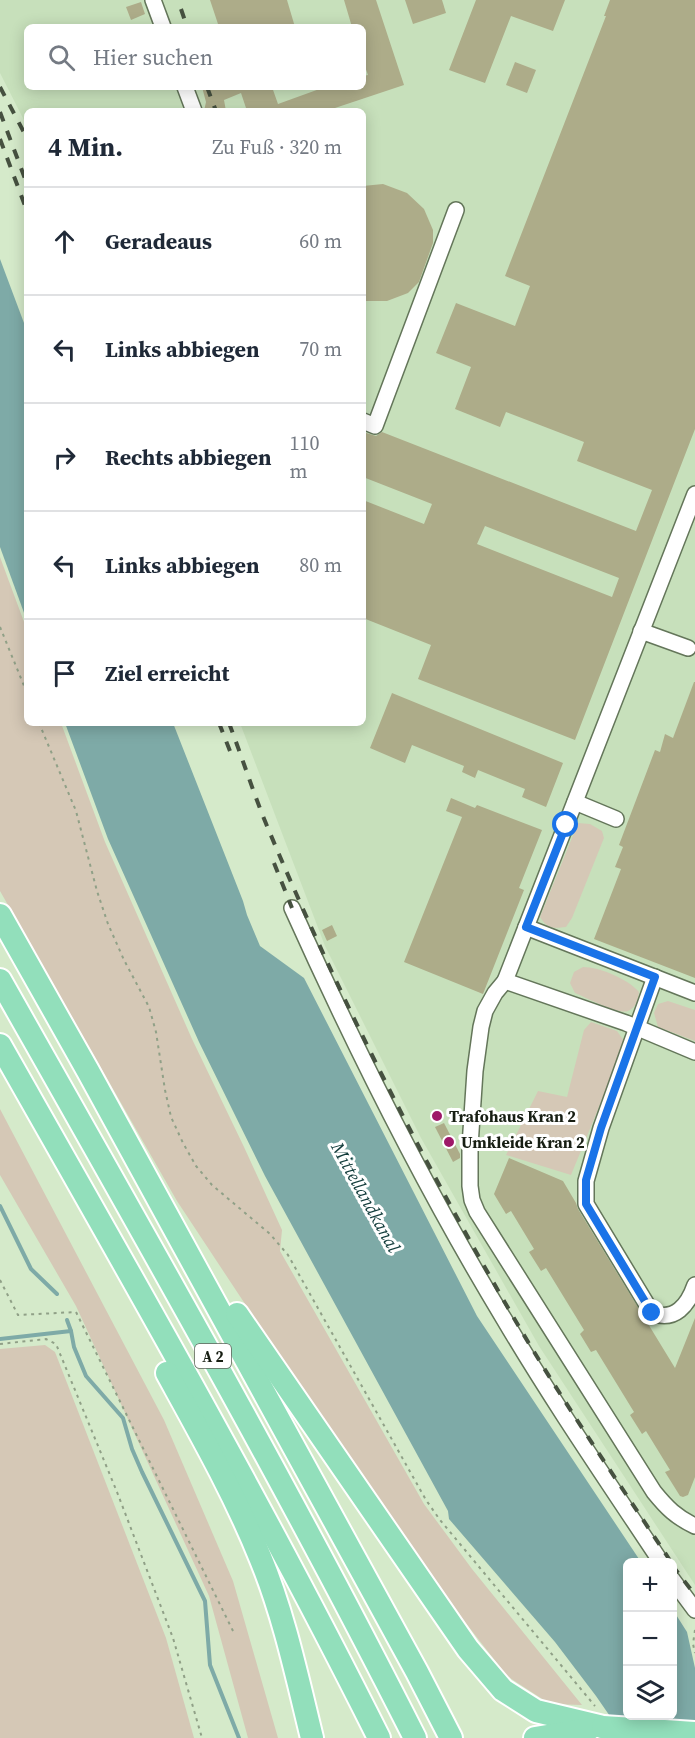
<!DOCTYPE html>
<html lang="de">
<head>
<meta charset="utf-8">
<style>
	:root { --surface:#fff; --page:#f6f6f7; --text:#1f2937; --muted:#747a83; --line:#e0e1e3 }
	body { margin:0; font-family:"Source Serif 4",serif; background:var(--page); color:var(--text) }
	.controls { position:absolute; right:18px; bottom:18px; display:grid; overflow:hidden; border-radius:9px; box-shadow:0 3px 15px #0003 }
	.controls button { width:54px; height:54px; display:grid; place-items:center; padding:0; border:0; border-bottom:2px solid var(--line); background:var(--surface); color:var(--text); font:30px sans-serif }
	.stop { position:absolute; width:18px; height:18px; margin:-14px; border:4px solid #1a73e8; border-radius:50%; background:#fff }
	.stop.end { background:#1a73e8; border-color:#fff; box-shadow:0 2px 6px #0008 }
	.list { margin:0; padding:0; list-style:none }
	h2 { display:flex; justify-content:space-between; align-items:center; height:78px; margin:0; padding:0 24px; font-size:26px }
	h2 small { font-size:20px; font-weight:400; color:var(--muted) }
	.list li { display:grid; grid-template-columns:39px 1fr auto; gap:18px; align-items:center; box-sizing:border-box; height:108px; padding:0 24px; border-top:2px solid var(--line) }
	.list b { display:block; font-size:22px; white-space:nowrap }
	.list em { font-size:20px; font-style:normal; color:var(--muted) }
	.icon { flex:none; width:33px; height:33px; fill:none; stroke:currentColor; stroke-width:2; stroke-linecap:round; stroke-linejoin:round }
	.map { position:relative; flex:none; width:695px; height:1738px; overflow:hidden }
	.search { position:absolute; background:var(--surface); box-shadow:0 3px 15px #0003; left:24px; top:24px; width:342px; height:66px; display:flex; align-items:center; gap:15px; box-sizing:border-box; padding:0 21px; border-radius:9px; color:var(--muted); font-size:22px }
	.panel { position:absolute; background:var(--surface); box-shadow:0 3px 15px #0003; left:24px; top:108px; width:342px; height:618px; border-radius:9px }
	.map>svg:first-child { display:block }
	.built { fill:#c7e0bb; fill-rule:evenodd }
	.green { fill:#d5c8b6 }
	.water { fill:#7eaaa7 }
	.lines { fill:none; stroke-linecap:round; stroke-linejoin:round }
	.stream { stroke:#7eaaa7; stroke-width:4 }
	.building { fill:#adac89; fill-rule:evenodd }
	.minor-casing { stroke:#64765a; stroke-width:18 }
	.highway-casing { stroke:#fff; stroke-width:26 }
	.path { stroke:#90a087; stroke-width:2; stroke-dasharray:3 4.5; stroke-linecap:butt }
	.minor { stroke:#fff; stroke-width:15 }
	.highway { stroke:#92dfbb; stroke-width:22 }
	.rail { stroke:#465140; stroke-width:4; stroke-dasharray:10 10; stroke-linecap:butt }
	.highway-bridge-casing { stroke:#fff; stroke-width:26; stroke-linecap:butt }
	.highway-bridge { stroke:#92dfbb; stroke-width:22 }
	.route { stroke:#1a73e8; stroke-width:8 }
	.poi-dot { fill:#9e1868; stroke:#fff; stroke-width:2 }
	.labels { text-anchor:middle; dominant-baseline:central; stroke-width:6; stroke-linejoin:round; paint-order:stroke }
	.shield { fill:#fff; stroke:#5d625a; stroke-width:1.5 }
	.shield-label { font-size:15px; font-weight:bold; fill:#171e13 }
	.poi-label { font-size:16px; font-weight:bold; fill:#171e13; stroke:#fff; text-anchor:start }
	.water-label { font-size:18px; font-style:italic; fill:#123c3b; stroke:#fff }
</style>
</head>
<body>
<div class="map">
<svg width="695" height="1738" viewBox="0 0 695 1738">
	<rect width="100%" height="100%" fill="#d5eaca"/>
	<path class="built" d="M0,0H695V1585L539,1346L421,1138L325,946L240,723H363V111H27V126L0,73ZM27,27H363V87H27Z"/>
	<g class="green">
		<path d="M0,557L27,630V723H61L105,842L192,1039L244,1147L282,1230L280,1251L424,1504L472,1569L582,1705L550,1704L507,1676L458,1613L319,1416L177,1201L0,891Z"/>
		<path d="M578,823L590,824L602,831L604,838L572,918L566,927C552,929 547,928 540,917Z"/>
		<path d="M583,967C600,967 628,979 639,992C638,999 636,1008 628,1011C619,1015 585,997 575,993L570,983L574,972Z"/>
		<path d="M668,1001L695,1010V1041L658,1027L654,1013L658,1004Z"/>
		<path d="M591,1022L617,1031L624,1041L615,1068L571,1175L506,1155L538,1091L567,1097L584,1030Z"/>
		<path d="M0,1109L164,1420L233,1581L278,1738H248L209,1596L76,1306L0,1175Z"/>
		<path d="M45,1345L55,1352L166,1638L194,1738H0V1349Z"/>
	</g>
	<g class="water">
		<path d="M0,259L27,331V621L0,547Z"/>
		<path d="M65,723H173L243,901L247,915L260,946L304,978L477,1316L641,1562H628V1716H672L673,1610L687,1632L695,1668V1738H625L596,1696L555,1642L449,1519L448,1511L265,1176L199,1042L108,839Z"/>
	</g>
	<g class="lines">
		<g class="stream">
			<path d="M0,1206L31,1269L57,1294"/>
			<path d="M67,1320L71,1331"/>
			<path d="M0,1339L71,1331L74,1347L86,1376L123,1418L132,1449L142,1472L205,1601L210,1665L239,1738"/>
		</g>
	</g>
	<g class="building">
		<path d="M210,0H287L295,27H219Z"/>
		<path d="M344,0H376L404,85L326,111H247L241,93L224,100L226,111H204L206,102L202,87H272L278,104L325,87H363V76L368,75L363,61V27H352Z"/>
		<path d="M405,0H442L446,13L413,24Z"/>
		<path d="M476,0H565L553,31L511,16L485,83L449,70Z"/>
		<path d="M610,0H695V429L575,740L418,679L431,645L363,618V500L424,524L432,504L363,477V432L376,436L382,432L636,531L652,490L577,461L584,442L506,412L500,427L455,409L471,367L436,353L456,303L515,326L530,286L505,276L606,16H604ZM485,526L619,578L612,597L477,544Z"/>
		<path d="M141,2L145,14L131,20L126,7Z"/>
		<path d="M515,62L536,70L527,93L506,85Z"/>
		<path d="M383,184L407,193L424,209L433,230V243L419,282L408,293L387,301H363V186Z"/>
		<path d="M694,682H695V978L594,939L621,869L615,867L623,847L619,845L655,750L660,752L665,734L673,738Z"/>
		<path d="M392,693L563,763L546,807L522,797L525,789L478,770L475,778L462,772L464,766L412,745L405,763L370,748Z"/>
		<path d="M451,798L475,808L477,805L542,830L519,888L524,890L483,994L404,962L462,817L446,811Z"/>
		<path d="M332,925L337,936L327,941L322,930Z"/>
		<path d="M444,1123L460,1154V1158L453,1162L435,1127Z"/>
		<path d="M509,1158L563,1181L576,1203L578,1209L675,1368L695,1318V1477L688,1495L683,1497L680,1496L665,1472L670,1470L646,1431L642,1434L630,1415L634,1412L596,1350L591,1352L580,1334L584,1330L546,1268L541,1271L529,1252L534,1249L511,1211L506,1214L494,1194Z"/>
	</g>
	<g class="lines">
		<defs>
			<g id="minor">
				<path d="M153,0L163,27"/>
				<path d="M185,87L194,111"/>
				<path d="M363,421L375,426L456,210"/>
				<path d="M695,494L505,981L626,1023L695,1052"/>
				<path d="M641,631L688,648"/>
				<path d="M575,802L616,819"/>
				<path d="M292,908C355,1048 424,1187 504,1319C553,1402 608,1482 661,1562"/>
				<path d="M526,927L695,993"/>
				<path d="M655,977L601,1128L586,1181V1204L652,1313C675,1322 688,1305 695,1285"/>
				<path d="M505,981L495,993L485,1011L481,1027L475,1071L470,1146V1186L472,1200L477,1212L654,1492C667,1508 676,1517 695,1526"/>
				<path d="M672,1579L695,1610"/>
			</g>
			<g id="highway">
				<path d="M0,915L88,1071L417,1672L451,1738"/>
				<path d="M0,980C142,1231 285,1481 415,1738"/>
				<path d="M0,1045C130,1274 261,1502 379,1738"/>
				<path d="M237,1314L468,1649L503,1690L536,1711L603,1727"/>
				<path d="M167,1373C200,1433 234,1493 260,1557C284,1615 297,1677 312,1738"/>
				<path d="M535,1738L589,1729"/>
			</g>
		</defs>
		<use href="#minor" class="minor-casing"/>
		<use href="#highway" class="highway-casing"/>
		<g class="path">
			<path d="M0,627L27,693"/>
			<path d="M39,723L76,811L97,891L108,924L124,960L149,1007L156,1032L165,1090L171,1117L183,1143L196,1166L212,1185L270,1234L288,1255L426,1500L440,1520L595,1706"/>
			<path d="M0,1280L18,1315L76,1312L235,1635"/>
			<path d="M0,1344L46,1339L56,1344L117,1492L173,1638L202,1738"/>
			<path d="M695,1630L693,1644L695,1653"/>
		</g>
		<use href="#minor" class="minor"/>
		<use href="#highway" class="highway"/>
		<g class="rail">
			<path d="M181,9L187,27"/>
			<path d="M0,87L27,138"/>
			<path d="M207,87L216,111"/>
			<path d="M0,112L27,184"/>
			<path d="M0,139L27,211"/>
			<path d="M219,723L230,751"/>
			<path d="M229,723C242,757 253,792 267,826C337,993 420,1156 511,1313C560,1398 617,1480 671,1562"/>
			<path d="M274,863L292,908"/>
			<path d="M672,1565L695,1595"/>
		</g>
		<defs>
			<path id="highway-bridge" d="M603,1727L695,1733"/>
		</defs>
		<use href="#highway-bridge" class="highway-bridge-casing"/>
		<use href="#highway-bridge" class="highway-bridge"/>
	</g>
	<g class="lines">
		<path class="route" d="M566,825L526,927L655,977L601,1128L586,1180V1204L652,1313"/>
	</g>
	<g class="poi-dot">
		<circle cx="437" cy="1116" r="6"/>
		<circle cx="449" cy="1142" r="6"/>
	</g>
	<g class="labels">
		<rect class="shield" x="195" y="1344" width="36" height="24" rx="4.5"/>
		<g class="shield-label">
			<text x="213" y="1356">A 2</text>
		</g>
		<g class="poi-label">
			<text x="449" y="1116">Trafohaus Kran 2</text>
			<text x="461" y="1142">Umkleide Kran 2</text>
		</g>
		<g class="water-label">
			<text transform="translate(366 1197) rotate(61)">Mittellandkanal</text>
		</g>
	</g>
</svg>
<div class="controls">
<button>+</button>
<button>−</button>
<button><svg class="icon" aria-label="layers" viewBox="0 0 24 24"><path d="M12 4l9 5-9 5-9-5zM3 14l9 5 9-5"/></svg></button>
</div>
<div class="stop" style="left:566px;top:825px"></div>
<div class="stop end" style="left:652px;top:1313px"></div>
<div class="search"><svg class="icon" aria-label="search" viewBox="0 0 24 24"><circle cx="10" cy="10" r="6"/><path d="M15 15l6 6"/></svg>Hier suchen</div>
<section class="panel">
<h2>4 Min.<small>Zu Fuß · 320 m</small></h2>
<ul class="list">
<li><svg class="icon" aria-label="ahead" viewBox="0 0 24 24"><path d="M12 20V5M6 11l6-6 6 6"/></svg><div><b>Geradeaus</b></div><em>60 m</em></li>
<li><svg class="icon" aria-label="left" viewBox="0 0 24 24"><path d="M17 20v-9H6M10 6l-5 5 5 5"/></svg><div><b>Links abbiegen</b></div><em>70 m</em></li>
<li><svg class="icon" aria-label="right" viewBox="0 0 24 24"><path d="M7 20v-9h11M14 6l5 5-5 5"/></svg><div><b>Rechts abbiegen</b></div><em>110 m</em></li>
<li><svg class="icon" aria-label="left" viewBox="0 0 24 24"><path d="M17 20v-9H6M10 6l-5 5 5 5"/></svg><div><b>Links abbiegen</b></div><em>80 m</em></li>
<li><svg class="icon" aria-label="arrive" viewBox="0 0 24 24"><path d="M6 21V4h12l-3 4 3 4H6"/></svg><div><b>Ziel erreicht</b></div></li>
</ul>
</section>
</div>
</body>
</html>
